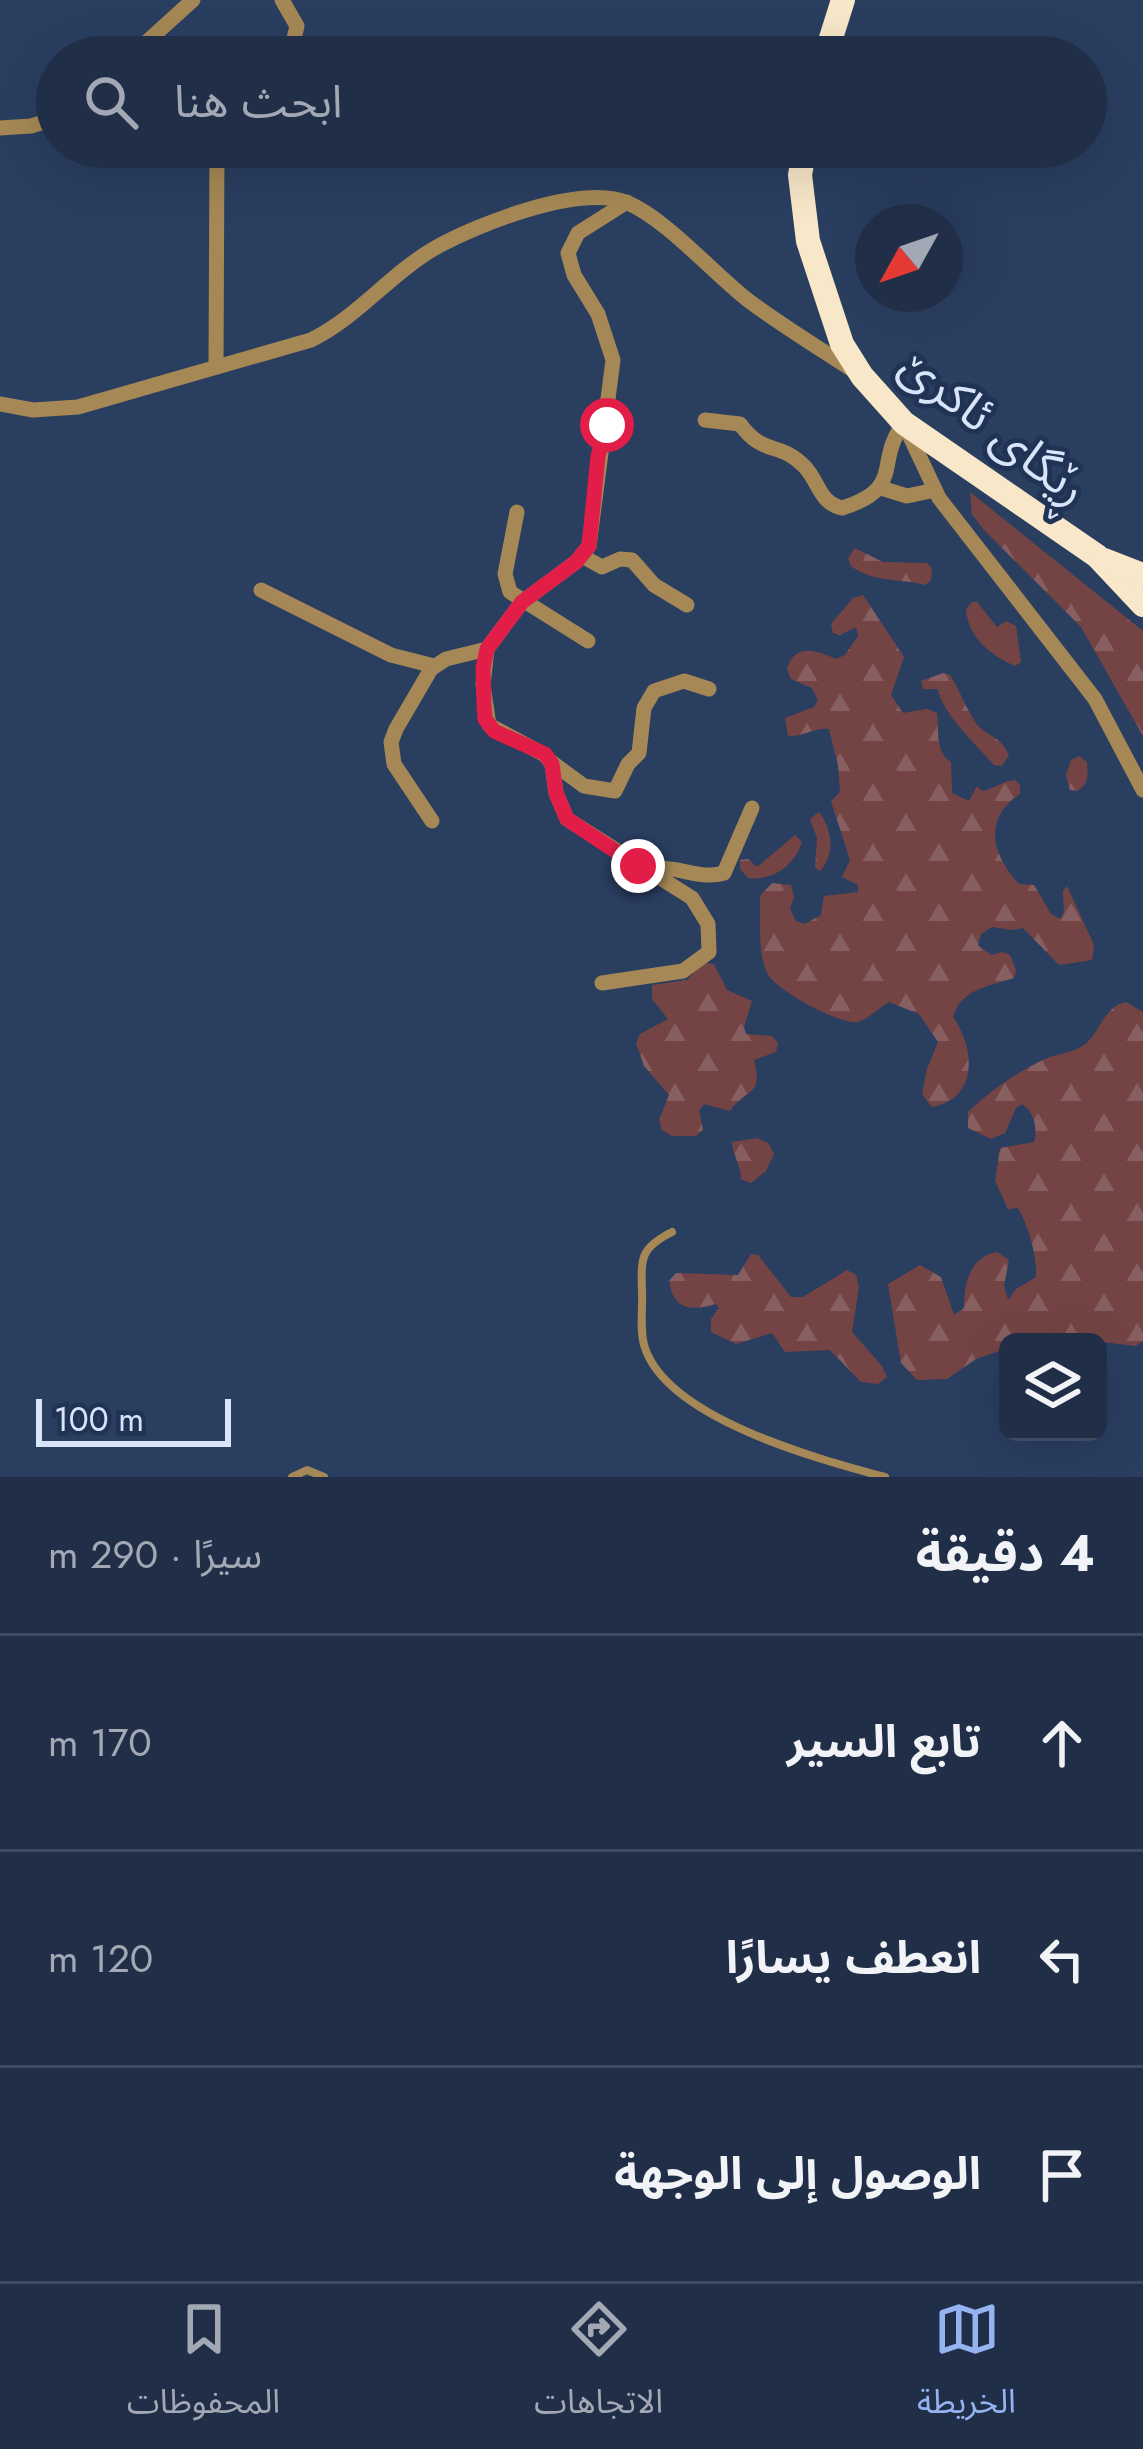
<!DOCTYPE html>
<html lang="ar">
<head>
<meta charset="utf-8">
<style>
	:root { --surface:#202e48; --page:#28364f; --text:#f1f3f6; --muted:#a2a8b4; --line:#3d4a60; --accent:#95b2f1 }
	body { margin:0; font-family:Jost,"Noto Sans Arabic",sans-serif; background:var(--page); color:var(--text); direction:rtl }
	.controls { position:absolute; right:36px; bottom:36px; display:grid; overflow:hidden; border-radius:18px; box-shadow:0 12px 48px #0002 }
	.controls button { width:108px; height:108px; display:grid; place-items:center; padding:0; border:0; border-bottom:3px solid var(--line); background:var(--surface); color:var(--text); font:60px sans-serif }
	.compass { position:absolute; left:855px; top:204px; width:108px; height:108px; border-radius:50%; background:var(--surface); box-shadow:0 12px 48px #0002; rotate:230deg }
	.scale { position:absolute; left:36px; bottom:30px; width:195px; box-sizing:border-box; padding-left:12px; border:6px solid #d8e4fa; border-top:0; font-size:33px; line-height:42px; white-space:nowrap; color:#d8e4fa; -webkit-text-stroke:9px #203354; paint-order:stroke }
	.stop { position:absolute; width:36px; height:36px; margin:-27px; border:9px solid #e11d48; border-radius:50%; background:#fff }
	.stop.end { background:#e11d48; border-color:#fff; box-shadow:0 3px 12px #0008 }
	.list { margin:0; padding:0; list-style:none }
	h2 { display:flex; justify-content:space-between; align-items:center; height:156px; margin:0; padding:0 48px; font-size:51px }
	h2 small { font-size:39px; font-weight:400; color:var(--muted) }
	.list li { display:grid; grid-template-columns:78px 1fr auto; gap:36px; align-items:center; box-sizing:border-box; height:216px; padding:0 48px; border-top:3px solid var(--line) }
	.list b { display:block; font-size:45px; white-space:nowrap }
	.list em { font-size:39px; font-style:normal; color:var(--muted) }
	.icon { flex:none; width:66px; height:66px; fill:none; stroke:currentColor; stroke-width:2; stroke-linecap:round; stroke-linejoin:round }
	.map { position:relative; flex:none; width:1143px; height:1477px; overflow:hidden; direction:ltr }
	.search { position:absolute; background:var(--surface); box-shadow:0 12px 48px #0002; left:36px; right:36px; top:36px; height:132px; display:flex; align-items:center; gap:30px; box-sizing:border-box; padding:0 42px; border-radius:66px; color:var(--muted); font-size:45px }
	.sheet { height:804px; background:var(--surface) }
	nav { display:flex; justify-content:space-around; align-items:center; box-sizing:border-box; height:168px; border-top:3px solid var(--line); background:var(--surface); font-size:33px; color:var(--muted) }
	nav a { display:grid; justify-items:center; gap:6px }
	nav .on { color:var(--accent) }
	.map>svg:first-child { display:block }
	.forest { fill:url(#forest-firs) }
	.lines { fill:none; stroke-linecap:round; stroke-linejoin:round }
	.service { stroke:#a58855; stroke-width:8 }
	.minor { stroke:#a58855; stroke-width:15 }
	.trunk { stroke:#f8e7c8; stroke-width:24 }
	.route { stroke:#e11d48; stroke-width:15 }
	.labels { text-anchor:middle; dominant-baseline:central; stroke-width:10; stroke-linejoin:round; paint-order:stroke }
	.street-label { font-size:48px; fill:#d8e4fa; stroke:#203354 }
</style>
</head>
<body>
<div class="map">
<svg width="1143" height="1477" viewBox="0 0 1143 1477">
	<defs>
		<pattern id="forest-firs" width="22" height="20" patternUnits="userSpaceOnUse" patternTransform="scale(3)"><rect width="22" height="20" fill="#744444"/><path d="M5 1l3.5 6h-7zM16 11l3.5 6h-7z" fill="#875f60"/></pattern>
	</defs>
	<rect width="100%" height="100%" fill="#2a3e60"/>
	<g class="forest">
		<path d="M970,492L1143,631V736L1081,627L983,529L972,514Z"/>
		<path d="M855,548L883,562L927,563L932,568L931,580L925,585C899,578 874,583 851,566L848,558Z"/>
		<path d="M863,595L904,657L891,695L903,713L927,709L937,713C939,730 935,752 951,762L952,793L969,801L977,786L982,791C994,789 1002,781 1015,780L1020,785V794C982,819 992,855 1019,884L1034,885L1051,914L1060,919L1064,912L1063,891L1067,886L1094,945L1092,960L1059,965L1023,928L1014,930L992,927L981,934L978,945L991,955L1002,952L1010,955L1016,970L1014,978C989,986 961,989 953,1017C975,1047 979,1099 932,1107L922,1094L927,1069L938,1042L919,1014L889,1002C878,1008 869,1019 857,1022C840,1025 775,990 767,973C757,951 761,920 760,896L772,883L791,885L794,897L790,909L796,921L805,924L821,915L824,896L858,892V885L842,877L850,860L831,801L840,792L838,765L829,729C815,727 803,737 788,736L785,718L814,707L818,700L812,688L791,679L787,669C795,642 817,651 836,659L845,655L858,636L856,627L840,635L833,633L831,624L853,598Z"/>
		<path d="M972,602H977L997,627L1006,621L1016,626L1021,662L1015,666C990,655 968,637 966,609Z"/>
		<path d="M943,673L950,675C959,689 965,706 974,720C984,737 999,733 1009,755L1002,766L994,765C977,745 942,714 938,689H923L921,681Z"/>
		<path d="M1079,756L1087,762C1088,775 1089,785 1077,791L1070,790L1066,775L1071,760Z"/>
		<path d="M819,812C832,829 836,854 820,871L815,868L817,838L810,819Z"/>
		<path d="M795,835L802,842C794,866 773,881 748,878L740,869V860L748,859L757,867Z"/>
		<path d="M703,963L714,964L727,990L752,1001L744,1027L746,1034L772,1036L778,1043L776,1052L754,1060C764,1097 745,1088 730,1111L704,1104L699,1110L703,1130L696,1136H672L662,1130L659,1120L669,1095L644,1066L636,1043L640,1034L668,1019L652,999V985L687,980Z"/>
		<path d="M1126,1002L1143,1012V1341L1136,1346L1077,1339L1008,1342V1348L976,1359L947,1379L917,1380L901,1363L888,1284L920,1265L941,1277L954,1315L964,1308C964,1283 970,1257 997,1252L1009,1260L1004,1286L1008,1300L1016,1289L1036,1277C1037,1256 1029,1227 1018,1208L1008,1209L995,1181L1000,1148L1034,1142C1038,1128 1034,1112 1022,1104L1016,1108L1005,1133L991,1139L968,1128V1112C990,1091 1017,1072 1045,1059C1057,1054 1071,1053 1081,1047C1100,1036 1102,1007 1126,1002Z"/>
		<path d="M757,1138L768,1143L774,1154L766,1171L751,1183L741,1179C741,1164 733,1157 732,1142Z"/>
		<path d="M751,1254L758,1255L791,1297H803L847,1270L856,1275L859,1287L852,1332L882,1366L887,1377L878,1384L861,1382L830,1350L785,1352L772,1333L736,1344L711,1332V1319L719,1308L716,1304C692,1311 674,1311 669,1281L676,1273L738,1275Z"/>
	</g>
	<g class="lines">
		<g class="service">
			<path d="M672,1232C640,1248 641,1258 642,1292C643,1309 639,1331 645,1348C669,1419 818,1459 885,1477"/>
			<path d="M292,1477L307,1470L324,1477"/>
		</g>
		<g class="minor">
			<path d="M282,0L297,26L292,47L284,57"/>
			<path d="M130,57L193,0"/>
			<path d="M0,128L31,126L57,118"/>
			<path d="M216,367L217,147"/>
			<path d="M0,404L33,410L78,407L311,340C358,317 390,274 435,248C478,224 581,183 628,203C666,219 714,274 749,301C783,326 820,349 856,372"/>
			<path d="M705,420L740,424C764,457 780,441 804,466C819,481 819,503 842,508C906,488 874,462 904,423"/>
			<path d="M905,426L939,498L1095,699L1143,790"/>
			<path d="M881,488L907,496L935,490"/>
			<path d="M517,512L505,574L510,592L588,641"/>
			<path d="M582,556L602,567L620,559L632,560L654,585L687,605"/>
			<path d="M261,590L391,655L434,666"/>
			<path d="M487,649L483,685L489,725L545,755L552,764L556,793L567,819L692,898L708,924L709,952L683,971L602,983"/>
			<path d="M550,761L584,786L615,791L628,764L639,753L644,708L654,691L684,681L709,689"/>
			<path d="M432,821L394,764L391,742L396,729L431,669L446,659L487,649L522,602L576,562L589,546L613,360L598,314L574,275L568,253L578,233L627,202"/>
			<path d="M648,870C675,863 699,881 724,873L752,808"/>
		</g>
		<g class="trunk">
			<path d="M825,57L843,0"/>
			<path d="M805,147L800,175L808,241L842,344L862,376L904,423L1097,556L1143,605"/>
			<path d="M1104,560L1143,575"/>
		</g>
	</g>
	<g class="lines">
		<path class="route" d="M607,425L598,456L589,546L576,562L522,602L487,649L483,668L484,704L485,719L494,731L545,754L552,764L556,793L567,819L638,866"/>
	</g>
	<g class="labels">
		<g class="street-label">
			<text transform="translate(994 426) rotate(38)">ڕێگای ئاکرێ</text>
		</g>
	</g>
</svg>
<div class="controls">
<button><svg class="icon" aria-label="layers" viewBox="0 0 24 24"><path d="M12 4l9 5-9 5-9-5zM3 14l9 5 9-5"/></svg></button>
</div>
<svg class="compass" viewBox="-18 -18 36 36"><path d="M0-13l5 13h-10z" fill="#e53935"/><path d="M0 13l5-13h-10z" fill="#a2a8b4"/></svg>
<div class="scale">100 m</div>
<div class="stop" style="left:607px;top:425px"></div>
<div class="stop end" style="left:638px;top:866px"></div>
<div class="search"><svg class="icon" aria-label="search" viewBox="0 0 24 24"><circle cx="10" cy="10" r="6"/><path d="M15 15l6 6"/></svg>ابحث هنا</div>
</div>
<section class="sheet">
<h2>4 دقيقة<small>سيرًا · 290 m</small></h2>
<ul class="list">
<li><svg class="icon" aria-label="ahead" viewBox="0 0 24 24"><path d="M12 20V5M6 11l6-6 6 6"/></svg><div><b>تابع السير</b></div><em>170 m</em></li>
<li><svg class="icon" aria-label="left" viewBox="0 0 24 24"><path d="M17 20v-9H6M10 6l-5 5 5 5"/></svg><div><b>انعطف يسارًا</b></div><em>120 m</em></li>
<li><svg class="icon" aria-label="arrive" viewBox="0 0 24 24"><path d="M6 21V4h12l-3 4 3 4H6"/></svg><div><b>الوصول إلى الوجهة</b></div></li>
</ul>
</section>
<nav>
<a class="on"><svg class="icon" aria-label="map" viewBox="0 0 24 24"><path d="M3 6l6-2 6 2 6-2v14l-6 2-6-2-6 2zM9 4v14M15 6v14"/></svg>الخريطة</a>
<a><svg class="icon" aria-label="directions" viewBox="0 0 24 24"><path d="M12 3l9 9-9 9-9-9zM9 14v-3h6M13 9l2 2-2 2"/></svg>الاتجاهات</a>
<a><svg class="icon" aria-label="saved" viewBox="0 0 24 24"><path d="M7 4h10v16l-5-4-5 4z"/></svg>المحفوظات</a>
</nav>
</body>
</html>
